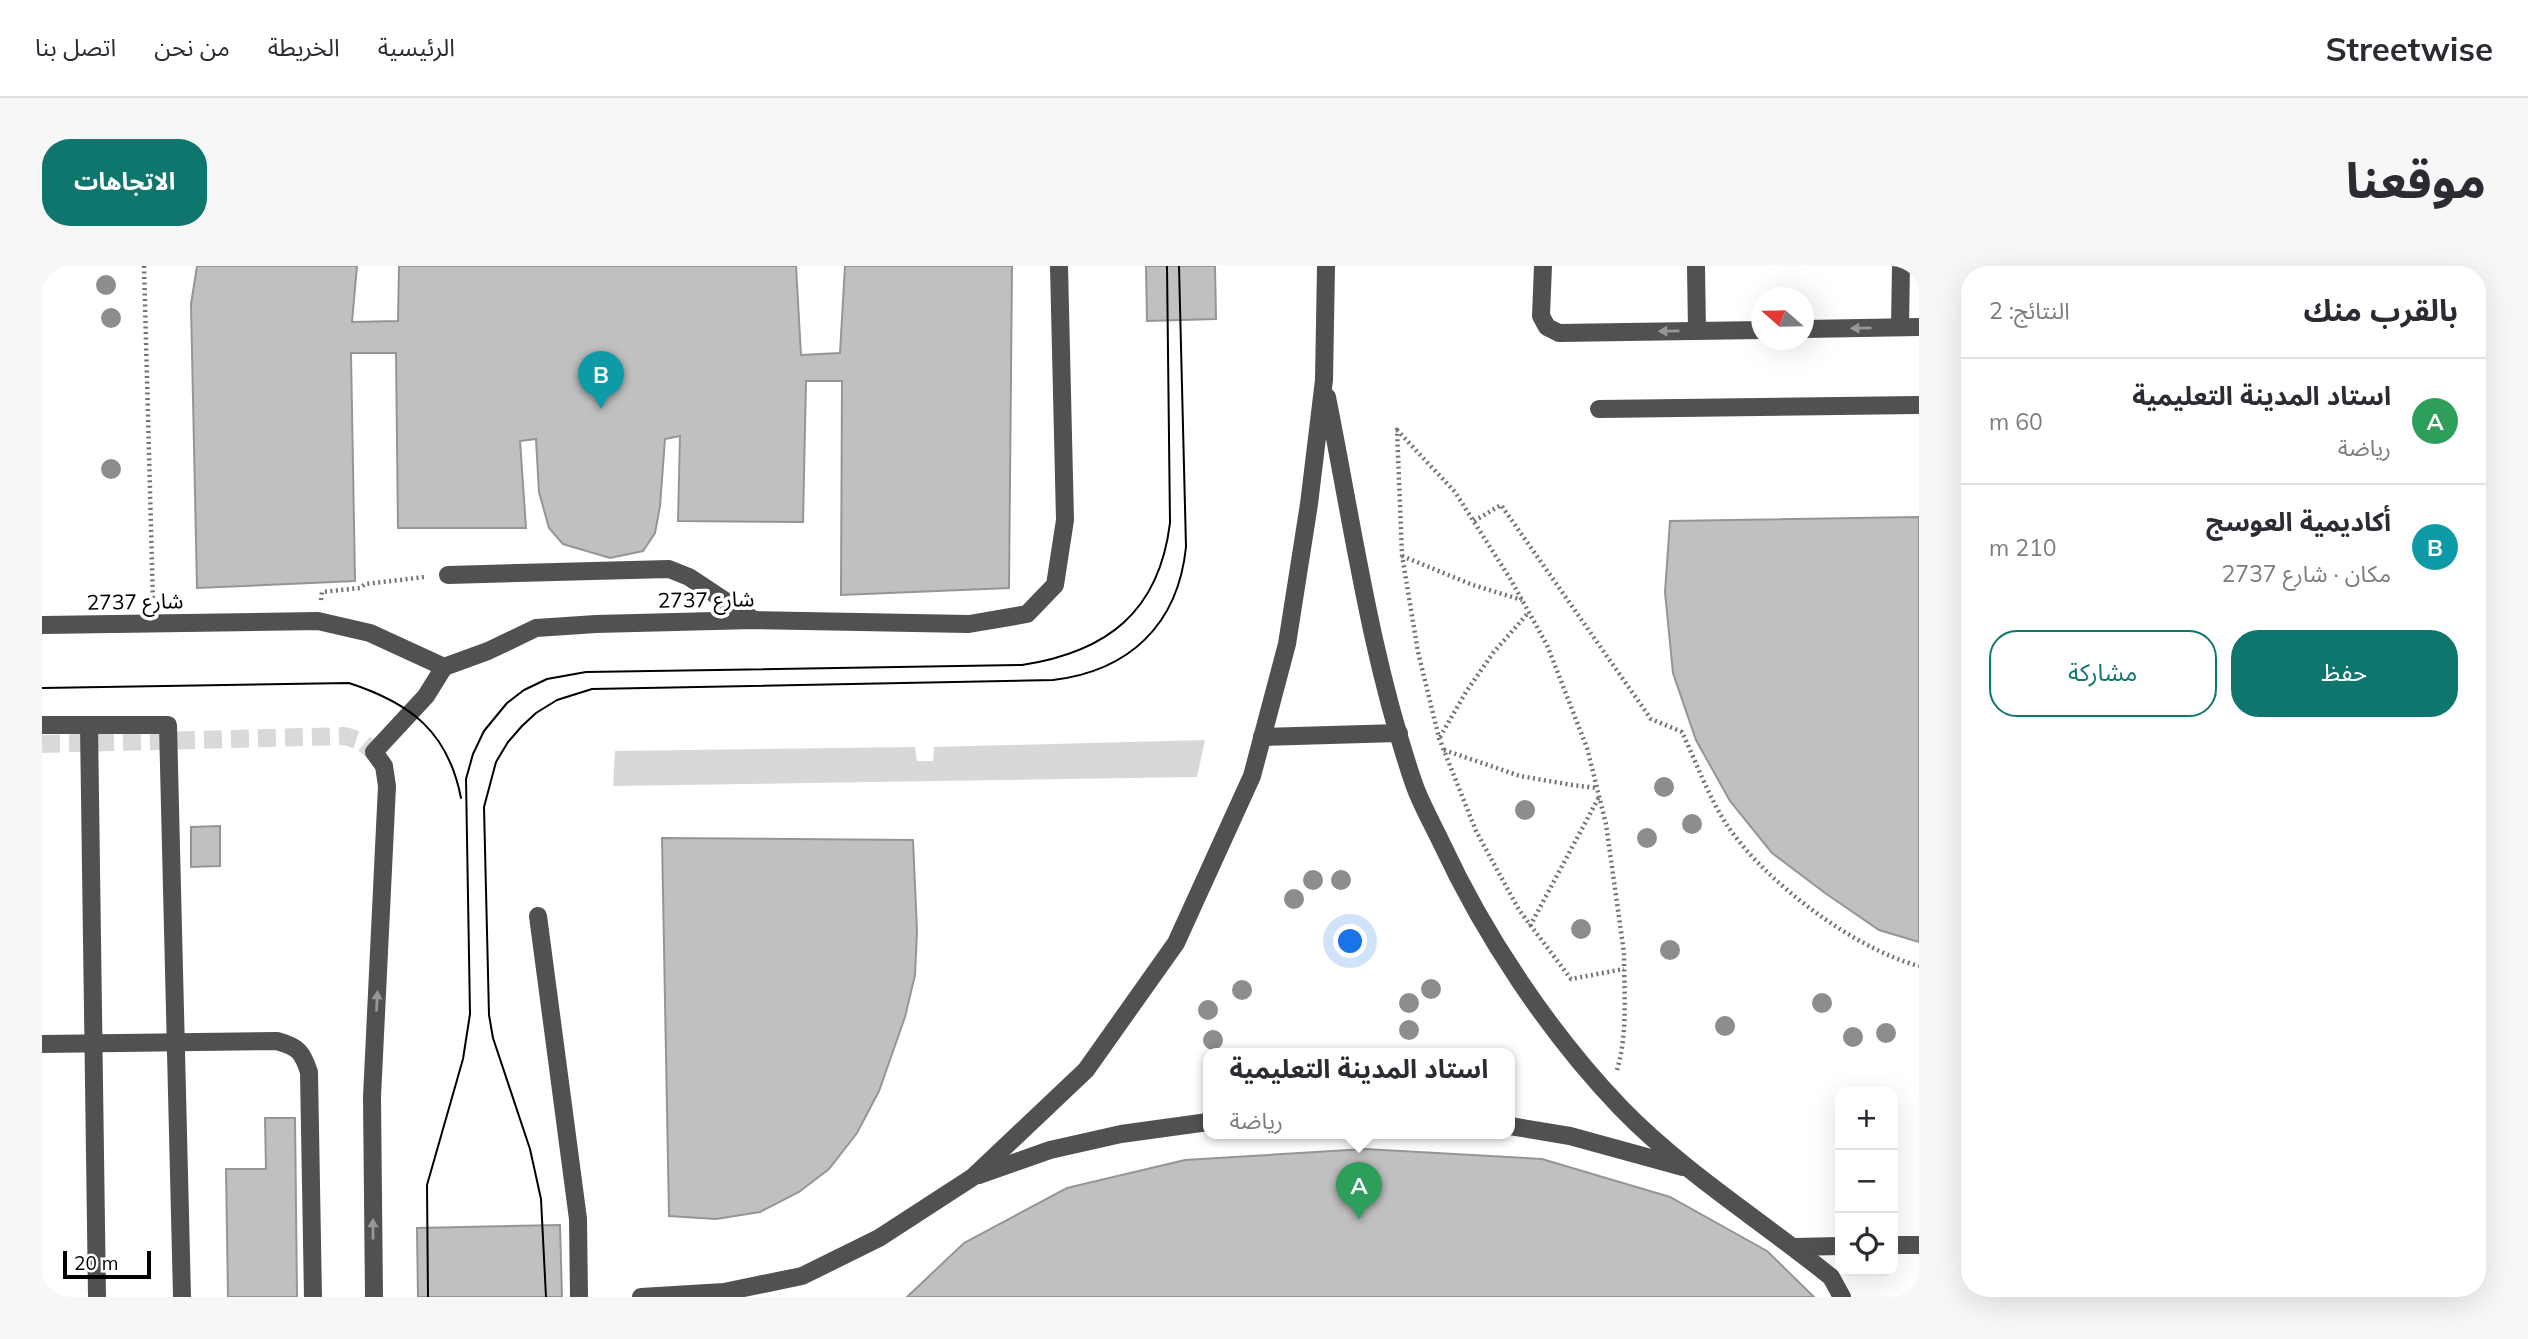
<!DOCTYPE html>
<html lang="ar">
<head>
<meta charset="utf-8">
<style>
	:root { --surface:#fff; --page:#f7f7f7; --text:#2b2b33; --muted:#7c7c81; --line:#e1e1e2; --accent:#0f766e }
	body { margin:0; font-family:Mulish,"Noto Sans Arabic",sans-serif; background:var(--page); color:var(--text); direction:rtl }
	.controls { position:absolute; right:21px; bottom:21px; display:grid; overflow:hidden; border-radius:14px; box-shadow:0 7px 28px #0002 }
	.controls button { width:63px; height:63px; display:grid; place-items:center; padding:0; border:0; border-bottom:2px solid var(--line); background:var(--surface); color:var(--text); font:35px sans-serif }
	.compass { position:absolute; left:1709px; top:21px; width:63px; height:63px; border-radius:50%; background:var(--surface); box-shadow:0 7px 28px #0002; rotate:290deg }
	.scale { position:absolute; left:21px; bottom:18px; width:88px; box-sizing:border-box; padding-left:7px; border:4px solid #000; border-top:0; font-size:19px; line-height:24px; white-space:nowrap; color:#000; -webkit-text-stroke:5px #fff; paint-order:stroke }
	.you { position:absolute; left:1309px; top:676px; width:24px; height:24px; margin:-18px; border:5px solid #fff; border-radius:50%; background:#1a73e8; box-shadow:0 0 0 10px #1a73e833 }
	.badge { display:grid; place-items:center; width:46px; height:46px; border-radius:50%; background:var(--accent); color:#fff; font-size:23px; font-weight:700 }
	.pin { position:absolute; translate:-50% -58px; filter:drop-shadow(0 2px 4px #0008) }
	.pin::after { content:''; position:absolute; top:37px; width:24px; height:21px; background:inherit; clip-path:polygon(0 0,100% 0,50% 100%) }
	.popup { position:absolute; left:1161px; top:782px; width:312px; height:91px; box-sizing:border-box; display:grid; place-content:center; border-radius:14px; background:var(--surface); filter:drop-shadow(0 2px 5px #0005); font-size:23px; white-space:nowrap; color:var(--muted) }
	.popup b { font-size:26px; color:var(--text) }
	.popup::after { content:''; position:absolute; left:50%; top:100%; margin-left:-14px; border:14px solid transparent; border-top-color:var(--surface) }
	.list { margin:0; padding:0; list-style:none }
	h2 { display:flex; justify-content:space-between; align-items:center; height:91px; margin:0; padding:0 28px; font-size:30px }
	h2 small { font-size:23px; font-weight:400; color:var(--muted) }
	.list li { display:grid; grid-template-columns:46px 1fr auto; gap:21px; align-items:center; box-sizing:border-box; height:126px; padding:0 28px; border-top:2px solid var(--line) }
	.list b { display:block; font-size:26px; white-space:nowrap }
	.list p { margin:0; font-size:23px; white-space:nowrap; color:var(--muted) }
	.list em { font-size:23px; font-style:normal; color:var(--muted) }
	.actions { display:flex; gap:14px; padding:21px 28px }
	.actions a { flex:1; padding:16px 0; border:2px solid var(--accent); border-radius:28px; text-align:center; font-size:24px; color:var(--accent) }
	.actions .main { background:var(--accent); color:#fff }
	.icon { flex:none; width:38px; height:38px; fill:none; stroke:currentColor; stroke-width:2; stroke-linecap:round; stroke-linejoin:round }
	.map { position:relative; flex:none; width:1877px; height:1031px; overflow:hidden; direction:ltr; border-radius:28px }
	header { display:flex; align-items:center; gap:42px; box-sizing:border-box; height:98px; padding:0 35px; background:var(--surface); border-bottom:2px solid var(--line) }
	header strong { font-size:33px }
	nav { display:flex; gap:38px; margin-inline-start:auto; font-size:24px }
	.intro { display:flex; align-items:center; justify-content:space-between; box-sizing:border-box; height:168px; padding:0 42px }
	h1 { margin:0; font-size:49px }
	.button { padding:18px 32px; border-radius:28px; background:var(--accent); color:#fff; font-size:24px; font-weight:700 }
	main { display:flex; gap:42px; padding:0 42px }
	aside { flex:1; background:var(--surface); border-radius:28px; box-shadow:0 7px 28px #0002 }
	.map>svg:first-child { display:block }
	.green { fill:#d8d8d8 }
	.building { fill:#c0c0c0; stroke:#959595; stroke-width:2 }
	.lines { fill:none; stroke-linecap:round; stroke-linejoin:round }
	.minor-tunnel { stroke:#d9d9d9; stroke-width:18; stroke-dasharray:18 9; stroke-linecap:butt }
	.path { stroke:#737373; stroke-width:4.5; stroke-dasharray:2 3.5; stroke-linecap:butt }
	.minor { stroke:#515151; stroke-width:18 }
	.tram { stroke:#000; stroke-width:2 }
	.tree { fill:#8d8d8d }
	.oneway { fill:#979797 }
	.labels { text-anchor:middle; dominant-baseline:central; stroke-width:7; stroke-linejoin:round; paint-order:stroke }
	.street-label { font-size:21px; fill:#000; stroke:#fff }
</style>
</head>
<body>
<header>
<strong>Streetwise</strong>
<nav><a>الرئيسية</a><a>الخريطة</a><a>من نحن</a><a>اتصل بنا</a></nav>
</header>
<div class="intro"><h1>موقعنا</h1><a class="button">الاتجاهات</a></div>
<main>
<aside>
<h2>بالقرب منك<small>النتائج: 2</small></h2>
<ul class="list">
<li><span class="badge" style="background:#2e9e5b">A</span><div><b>استاد المدينة التعليمية</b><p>رياضة</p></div><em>60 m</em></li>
<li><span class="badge" style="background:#0f9aa8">B</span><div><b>أكاديمية العوسج</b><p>مكان · شارع 2737</p></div><em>210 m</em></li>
</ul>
<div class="actions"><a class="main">حفظ</a><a>مشاركة</a></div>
</aside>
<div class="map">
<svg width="1877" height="1031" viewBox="0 0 1877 1031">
	<rect width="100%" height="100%" fill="#fff"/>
	<path class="green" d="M1163,474L1155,511L571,520L573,485L873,481L875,495H891L892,481Z"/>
	<g class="building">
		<path d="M155,0H315L310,56L356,55L357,0H754L759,89L798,87L803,0H970L967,322L799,329L800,115H764L761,256L636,255L638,170L623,173L618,240L613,267L601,285L568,292L521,278L507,262L497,226L494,173L478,175L484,262H356L354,87H309L313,315L155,322L149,38Z"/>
		<path d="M1104,0H1173L1174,53L1105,55Z"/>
		<path d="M1877,251V676L1837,664L1783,627L1730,587L1688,535L1654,474L1631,407L1623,326L1628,255Z"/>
		<path d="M178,560V600L149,601V561Z"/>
		<path d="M620,572L871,574L875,665L873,709L863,751L837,825L815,867L787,903L757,926L718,946L674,953L627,950Z"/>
		<path d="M223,852H253L255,1031H186L184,903H224Z"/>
		<path d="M1323,883L1500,893L1628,931L1725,985L1772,1031H865L922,977L1025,922L1143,894Z"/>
		<path d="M518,959L520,1031H376L375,962Z"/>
	</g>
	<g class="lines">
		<path class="minor-tunnel" d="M0,478L303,470L319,475L332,486"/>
		<g class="path">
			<path d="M102,0L111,336"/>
			<path d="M1432,255L1459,239L1609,453L1640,466C1654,496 1667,532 1685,559C1722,615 1812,683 1877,700"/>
			<path d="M1360,290L1431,319L1480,334"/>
			<path d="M279,334L280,326L318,322L323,318L383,311"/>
			<path d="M1398,471L1424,426L1451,387L1487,346"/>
			<path d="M1402,484L1478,510L1530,519L1555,522"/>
			<path d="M1488,660L1557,531"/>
			<path d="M1575,804C1586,768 1582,725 1582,687L1564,558L1545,482L1505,379L1469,314L1413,226L1355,164L1360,289L1376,386L1397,472L1434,565L1477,644L1529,713L1582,703"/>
		</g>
		<g class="minor">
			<path d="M1501,0L1499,50L1505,61L1517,67L1720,64"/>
			<path d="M1654,0L1655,65"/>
			<path d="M1858,61L1859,0"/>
			<path d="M1762,63L1877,61"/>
			<path d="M1285,131C1311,261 1329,393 1372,518C1379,538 1390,557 1399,576C1442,669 1507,767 1579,842C1641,906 1720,955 1789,1011L1800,1031"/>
			<path d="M1557,143L1877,139"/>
			<path d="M406,309L627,303L647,311L712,354"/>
			<path d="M0,359L276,355L328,367L402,401L446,385L494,362L554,358L712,354L927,358L985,348L1013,319L1023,254L1017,0"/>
			<path d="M0,459H126L140,1031"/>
			<path d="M47,459L55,1031"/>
			<path d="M1220,471L1357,467"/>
			<path d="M496,650L536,953L537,1031"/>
			<path d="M0,778L235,775C256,781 260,785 267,806L271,1031"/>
			<path d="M1468,860L1528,870L1641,901"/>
			<path d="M937,909L1008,884L1079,868L1166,856"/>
			<path d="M1851,979H1877"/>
			<path d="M1752,981L1798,980"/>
			<path d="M332,1031L330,831L345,520L342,500L332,486L384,430L402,401"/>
			<path d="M599,1031L682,1026L760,1010L837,972L931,911L1044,804L1134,677L1210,510L1245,378L1267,238L1282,114L1284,0"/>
		</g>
		<g class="tram">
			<path d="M0,422L307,417C368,437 406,465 419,532"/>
			<path d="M386,1031L385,919L421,793L428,748L424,513L431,488L442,465L465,437L482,424L505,413L544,406L980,399C1065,386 1117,346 1128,257L1125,0"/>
			<path d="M504,1031L499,933L488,883L451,772L447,749L442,541L454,496L466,476L480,460L494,447L515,434L550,423L1011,414C1087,405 1136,359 1144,281L1137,0"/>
		</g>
	</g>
	<g class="tree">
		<circle cx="64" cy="19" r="10"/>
		<circle cx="69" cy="52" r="10"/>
		<circle cx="69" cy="203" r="10"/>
		<circle cx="1622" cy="521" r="10"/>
		<circle cx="1483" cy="544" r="10"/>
		<circle cx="1650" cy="558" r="10"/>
		<circle cx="1605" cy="572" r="10"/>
		<circle cx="1271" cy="614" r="10"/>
		<circle cx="1299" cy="614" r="10"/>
		<circle cx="1252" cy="633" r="10"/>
		<circle cx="1539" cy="663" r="10"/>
		<circle cx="1628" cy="684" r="10"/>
		<circle cx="1389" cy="723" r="10"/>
		<circle cx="1200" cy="724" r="10"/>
		<circle cx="1367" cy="737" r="10"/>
		<circle cx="1780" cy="737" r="10"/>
		<circle cx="1166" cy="744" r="10"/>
		<circle cx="1683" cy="760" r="10"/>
		<circle cx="1367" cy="764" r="10"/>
		<circle cx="1844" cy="767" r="10"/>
		<circle cx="1811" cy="771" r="10"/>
		<circle cx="1171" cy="774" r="10"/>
	</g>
	<defs><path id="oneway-solid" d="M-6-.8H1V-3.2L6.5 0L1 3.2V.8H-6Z" transform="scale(1.75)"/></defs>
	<g class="oneway">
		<use href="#oneway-solid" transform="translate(1819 62) rotate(179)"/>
		<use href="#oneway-solid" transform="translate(1627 65) rotate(179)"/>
		<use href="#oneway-solid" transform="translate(335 735) rotate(-87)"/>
		<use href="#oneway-solid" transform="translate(331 963) rotate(-90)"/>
	</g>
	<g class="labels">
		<g class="street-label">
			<text transform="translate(664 333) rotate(-1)">شارع 2737</text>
			<text transform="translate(93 335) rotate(-1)">شارع 2737</text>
		</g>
	</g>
</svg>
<div class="controls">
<button>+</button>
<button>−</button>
<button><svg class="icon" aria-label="locate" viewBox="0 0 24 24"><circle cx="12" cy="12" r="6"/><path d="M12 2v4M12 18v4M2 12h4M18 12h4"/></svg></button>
</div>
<svg class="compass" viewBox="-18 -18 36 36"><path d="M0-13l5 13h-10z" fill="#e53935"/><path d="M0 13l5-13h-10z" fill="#7c7c81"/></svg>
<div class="scale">20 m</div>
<div class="you"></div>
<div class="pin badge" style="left:1317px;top:954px;background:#2e9e5b">A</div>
<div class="popup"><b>استاد المدينة التعليمية</b>رياضة</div>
<div class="pin badge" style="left:559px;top:143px;background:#0f9aa8">B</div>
</div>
</main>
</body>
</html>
